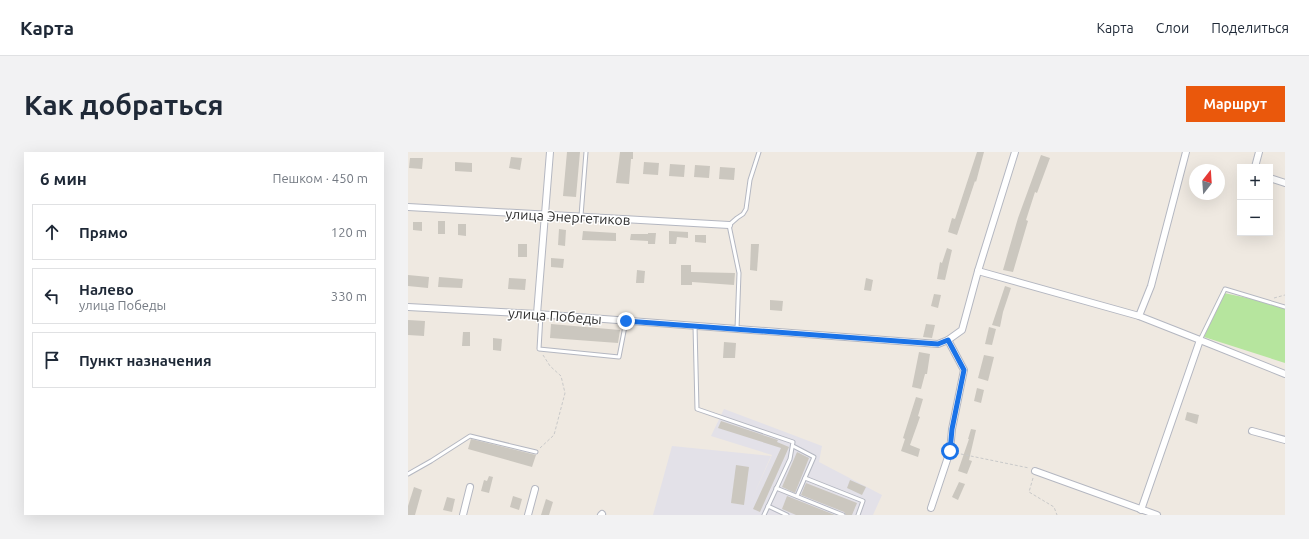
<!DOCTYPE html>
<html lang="ru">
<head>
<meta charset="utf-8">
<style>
	:root { --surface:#fff; --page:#f2f2f3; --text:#1f2937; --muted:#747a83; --line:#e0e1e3; --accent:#ea580c }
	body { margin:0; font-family:Ubuntu,sans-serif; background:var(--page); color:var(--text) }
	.controls { position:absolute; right:12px; top:12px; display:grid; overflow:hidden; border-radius:0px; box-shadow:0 4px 16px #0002 }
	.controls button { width:36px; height:36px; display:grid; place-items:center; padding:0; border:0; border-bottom:1px solid var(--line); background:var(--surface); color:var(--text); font:20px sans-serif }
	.compass { position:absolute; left:781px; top:12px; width:36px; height:36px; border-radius:50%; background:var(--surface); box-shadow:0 4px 16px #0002; rotate:17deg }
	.stop { position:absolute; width:12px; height:12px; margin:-9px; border:3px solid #1a73e8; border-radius:50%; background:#fff }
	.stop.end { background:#1a73e8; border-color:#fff; box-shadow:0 1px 4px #0008 }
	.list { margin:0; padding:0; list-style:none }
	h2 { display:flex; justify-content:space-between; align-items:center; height:52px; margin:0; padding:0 16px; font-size:17px }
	h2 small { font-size:13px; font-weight:400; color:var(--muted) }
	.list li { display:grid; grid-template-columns:26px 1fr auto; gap:12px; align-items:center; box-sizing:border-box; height:56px; margin:0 8px 8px; padding:0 8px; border:1px solid var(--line); border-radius:0px }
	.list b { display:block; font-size:15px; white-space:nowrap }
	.list p { margin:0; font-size:13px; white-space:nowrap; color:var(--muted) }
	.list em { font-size:13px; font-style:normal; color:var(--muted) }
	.icon { flex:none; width:22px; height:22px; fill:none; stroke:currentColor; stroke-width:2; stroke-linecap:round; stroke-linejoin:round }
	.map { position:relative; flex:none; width:877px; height:363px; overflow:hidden; border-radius:0px }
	header { display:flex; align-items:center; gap:24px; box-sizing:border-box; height:56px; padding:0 20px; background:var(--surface); border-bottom:1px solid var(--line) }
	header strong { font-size:19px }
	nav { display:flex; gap:22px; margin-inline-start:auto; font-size:14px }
	.intro { display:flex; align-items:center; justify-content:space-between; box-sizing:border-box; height:96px; padding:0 24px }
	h1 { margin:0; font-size:28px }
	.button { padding:10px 18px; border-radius:0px; background:var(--accent); color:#fff; font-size:14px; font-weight:700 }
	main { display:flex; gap:24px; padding:0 24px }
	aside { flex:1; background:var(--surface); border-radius:0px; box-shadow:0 4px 16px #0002 }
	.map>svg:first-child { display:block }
	.industrial { fill:#e3e1e8 }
	.green { fill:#b6e59e }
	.building { fill:#cbc7bf }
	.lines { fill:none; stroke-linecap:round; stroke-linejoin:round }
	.service-casing { stroke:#b4b7c1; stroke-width:5 }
	.minor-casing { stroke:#b4b7c1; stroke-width:8 }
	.path { stroke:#c9c9c9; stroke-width:1; stroke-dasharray:3 2; stroke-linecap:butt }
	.service { stroke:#fff; stroke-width:3 }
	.minor { stroke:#fff; stroke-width:6 }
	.route { stroke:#1a73e8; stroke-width:5 }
	.labels { text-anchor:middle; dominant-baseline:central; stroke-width:3; stroke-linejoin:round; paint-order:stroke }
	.street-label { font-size:14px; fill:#2e2e2e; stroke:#fff }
</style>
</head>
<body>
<header>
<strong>Карта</strong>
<nav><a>Карта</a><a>Слои</a><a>Поделиться</a></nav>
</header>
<div class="intro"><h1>Как добраться</h1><a class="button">Маршрут</a></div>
<main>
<aside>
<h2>6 мин<small>Пешком · 450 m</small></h2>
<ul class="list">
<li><svg class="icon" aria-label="ahead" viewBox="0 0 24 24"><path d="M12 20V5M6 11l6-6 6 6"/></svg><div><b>Прямо</b></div><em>120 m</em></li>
<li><svg class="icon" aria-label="left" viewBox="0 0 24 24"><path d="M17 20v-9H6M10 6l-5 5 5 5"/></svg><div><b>Налево</b><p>улица Победы</p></div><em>330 m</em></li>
<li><svg class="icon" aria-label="arrive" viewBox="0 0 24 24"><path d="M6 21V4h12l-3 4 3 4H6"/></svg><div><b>Пункт назначения</b></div></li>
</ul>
</aside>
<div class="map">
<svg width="877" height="363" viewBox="0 0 877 363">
	<rect width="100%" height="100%" fill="#efe9e1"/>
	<path class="industrial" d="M316,257L414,294L411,310L474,343L465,363H245L264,294L363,304L343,349L364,303L303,284Z"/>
	<path class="green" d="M816,141L877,154V211L796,185Z"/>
	<g class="building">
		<path d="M159,0H172L168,45L155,44Z"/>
		<path d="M212,0H225V7H223L221,32L208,31Z"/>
		<path d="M569,0H576L568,30L567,29L549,83L540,80L544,66L547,67Z"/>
		<path d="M633,3L642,6L629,41L627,40L618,68L620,69L605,120L595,118L610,66Z"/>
		<path d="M103,5L114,6L112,18L101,16Z"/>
		<path d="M2,6H15L14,17L1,16Z"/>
		<path d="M47,10L64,11V20L47,19Z"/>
		<path d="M236,10L251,11L250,23L235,22Z"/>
		<path d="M262,12L277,13L276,25L261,24Z"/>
		<path d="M287,13L302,14L301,26L286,25Z"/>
		<path d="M312,15L327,16L326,28L311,27Z"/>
		<rect x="30" y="69" width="7" height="13"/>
		<path d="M5,70H14V79L5,78Z"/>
		<path d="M50,72H58V84L50,83Z"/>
		<path d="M151,77L158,78L157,94L150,93Z"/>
		<path d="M175,79L208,81V89L174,88Z"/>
		<path d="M261,79L280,80V86L269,85L268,92H261Z"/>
		<path d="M240,81H248L247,92H240V89L222,88L223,82H240Z"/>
		<path d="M287,83H298V91L287,90Z"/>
		<rect x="110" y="92" width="9" height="13"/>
		<path d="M343,92H351L349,119L342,118Z"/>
		<path d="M539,96L544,98L537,128L529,127L532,110L534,111Z"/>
		<path d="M143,106L156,107L155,116L143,115Z"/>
		<path d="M273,113H283V120L327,121L326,133L284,130V133H273Z"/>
		<path d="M229,118L237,119L236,131H228Z"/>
		<path d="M0,123L21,125L20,136L0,134Z"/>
		<path d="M31,125L55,127L54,136L30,135Z"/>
		<path d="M101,126L118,127L117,138L100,137Z"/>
		<path d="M458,126L465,128L463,139L456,138Z"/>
		<path d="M597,134L603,136L595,160L592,175L584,173Z"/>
		<path d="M526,142L533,143L530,156L523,154Z"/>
		<path d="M362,148L375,149L374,159L362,158Z"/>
		<path d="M0,168L17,169L16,184L0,183Z"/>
		<path d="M143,172L212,178L210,191L142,186Z"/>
		<path d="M518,172L527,173L524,186L515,185Z"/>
		<path d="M581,175L588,177L584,193L577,192Z"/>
		<path d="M55,180H62V194H54Z"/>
		<path d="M85,186L94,187L93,199L85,198Z"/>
		<path d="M316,190L328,191L327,206H315Z"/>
		<path d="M511,200L522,202L519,222H517L513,237L504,235Z"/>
		<path d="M576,203L586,205L580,229L570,226Z"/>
		<path d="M569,236L576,238L573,251L566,249Z"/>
		<path d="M508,245L515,247L510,264L512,265L502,293L512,297L510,305L493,299L497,287L495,286Z"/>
		<path d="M779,260L791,263L789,272L777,268Z"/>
		<path d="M313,269L370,288L369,290L381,295L352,360L345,357L373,296L310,276Z"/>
		<path d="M563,277L568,278L561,308L564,309L559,322L550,319L561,287H560Z"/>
		<path d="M63,287L128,303L124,315L60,297Z"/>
		<path d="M389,300L401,306L387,341L374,335Z"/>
		<path d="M328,313L341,315L336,353L323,351Z"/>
		<path d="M81,324L85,325L81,341L73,339L76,328L79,329Z"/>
		<path d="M442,328L458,335L454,343L439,336Z"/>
		<path d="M551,330L557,332L550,348L544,345Z"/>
		<path d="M398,331L449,351L444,363H438L436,360L393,343Z"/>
		<path d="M6,335L14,338L7,363H0V354Z"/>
		<path d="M105,344L114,347L111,358L102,355Z"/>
		<path d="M379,344L427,363H388L374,357Z"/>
		<path d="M39,345L47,347L44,360L35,358Z"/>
		<path d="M138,347L145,350L141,363H133Z"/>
	</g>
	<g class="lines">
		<defs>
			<g id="service">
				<path d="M173,64L178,0"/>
				<path d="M133,163L131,197L211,205L218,169"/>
				<path d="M287,174L289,257L385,290L382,307L356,363"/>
				<path d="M329,177L331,121L321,73L329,66L335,62L338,57L342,28L351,0"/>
				<path d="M792,188L817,137L877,155"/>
				<path d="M385,294L406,305L389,344"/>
				<path d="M0,322L23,309L62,284L128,300"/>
				<path d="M397,326L455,349L450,363"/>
				<path d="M368,336L435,363"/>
				<path d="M360,354L379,363"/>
			</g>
			<g id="minor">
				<path d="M847,15L851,0"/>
				<path d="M862,26L877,31"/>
				<path d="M0,55L321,73"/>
				<path d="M570,119L731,164L792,188L733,358"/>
				<path d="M0,155L129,162L530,192L540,188L554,178L570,119L607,0"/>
				<path d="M129,162L142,0"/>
				<path d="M731,164L743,134L778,0"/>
				<path d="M792,188L877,222"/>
				<path d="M844,279L877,288"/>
				<path d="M627,319L749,363"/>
				<path d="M523,356L542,299L544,277L556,218L540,188"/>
				<path d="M55,363L62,335"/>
				<path d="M120,363L127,337"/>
				<path d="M193,363L194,362"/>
			</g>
		</defs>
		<use href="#service" class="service-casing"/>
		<use href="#minor" class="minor-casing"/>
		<g class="path">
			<path d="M866,146L877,143"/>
			<path d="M132,296L146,283L157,241L153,224L142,214L135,203"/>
			<path d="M548,301L621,316"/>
			<path d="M625,326L621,340L646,355L649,363"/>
		</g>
		<use href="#service" class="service"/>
		<use href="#minor" class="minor"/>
	</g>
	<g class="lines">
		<path class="route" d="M218,169L530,192L540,188L556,218L544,277L542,299"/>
	</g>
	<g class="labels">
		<g class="street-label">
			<text transform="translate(160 65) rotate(3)">улица Энергетиков</text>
			<text transform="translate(147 164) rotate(4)">улица Победы</text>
		</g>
	</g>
</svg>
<div class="controls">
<button>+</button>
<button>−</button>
</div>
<svg class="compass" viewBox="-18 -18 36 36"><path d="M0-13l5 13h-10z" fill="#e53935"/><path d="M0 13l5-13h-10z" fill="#747a83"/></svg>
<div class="stop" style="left:542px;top:299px"></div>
<div class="stop end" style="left:218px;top:169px"></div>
</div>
</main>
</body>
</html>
